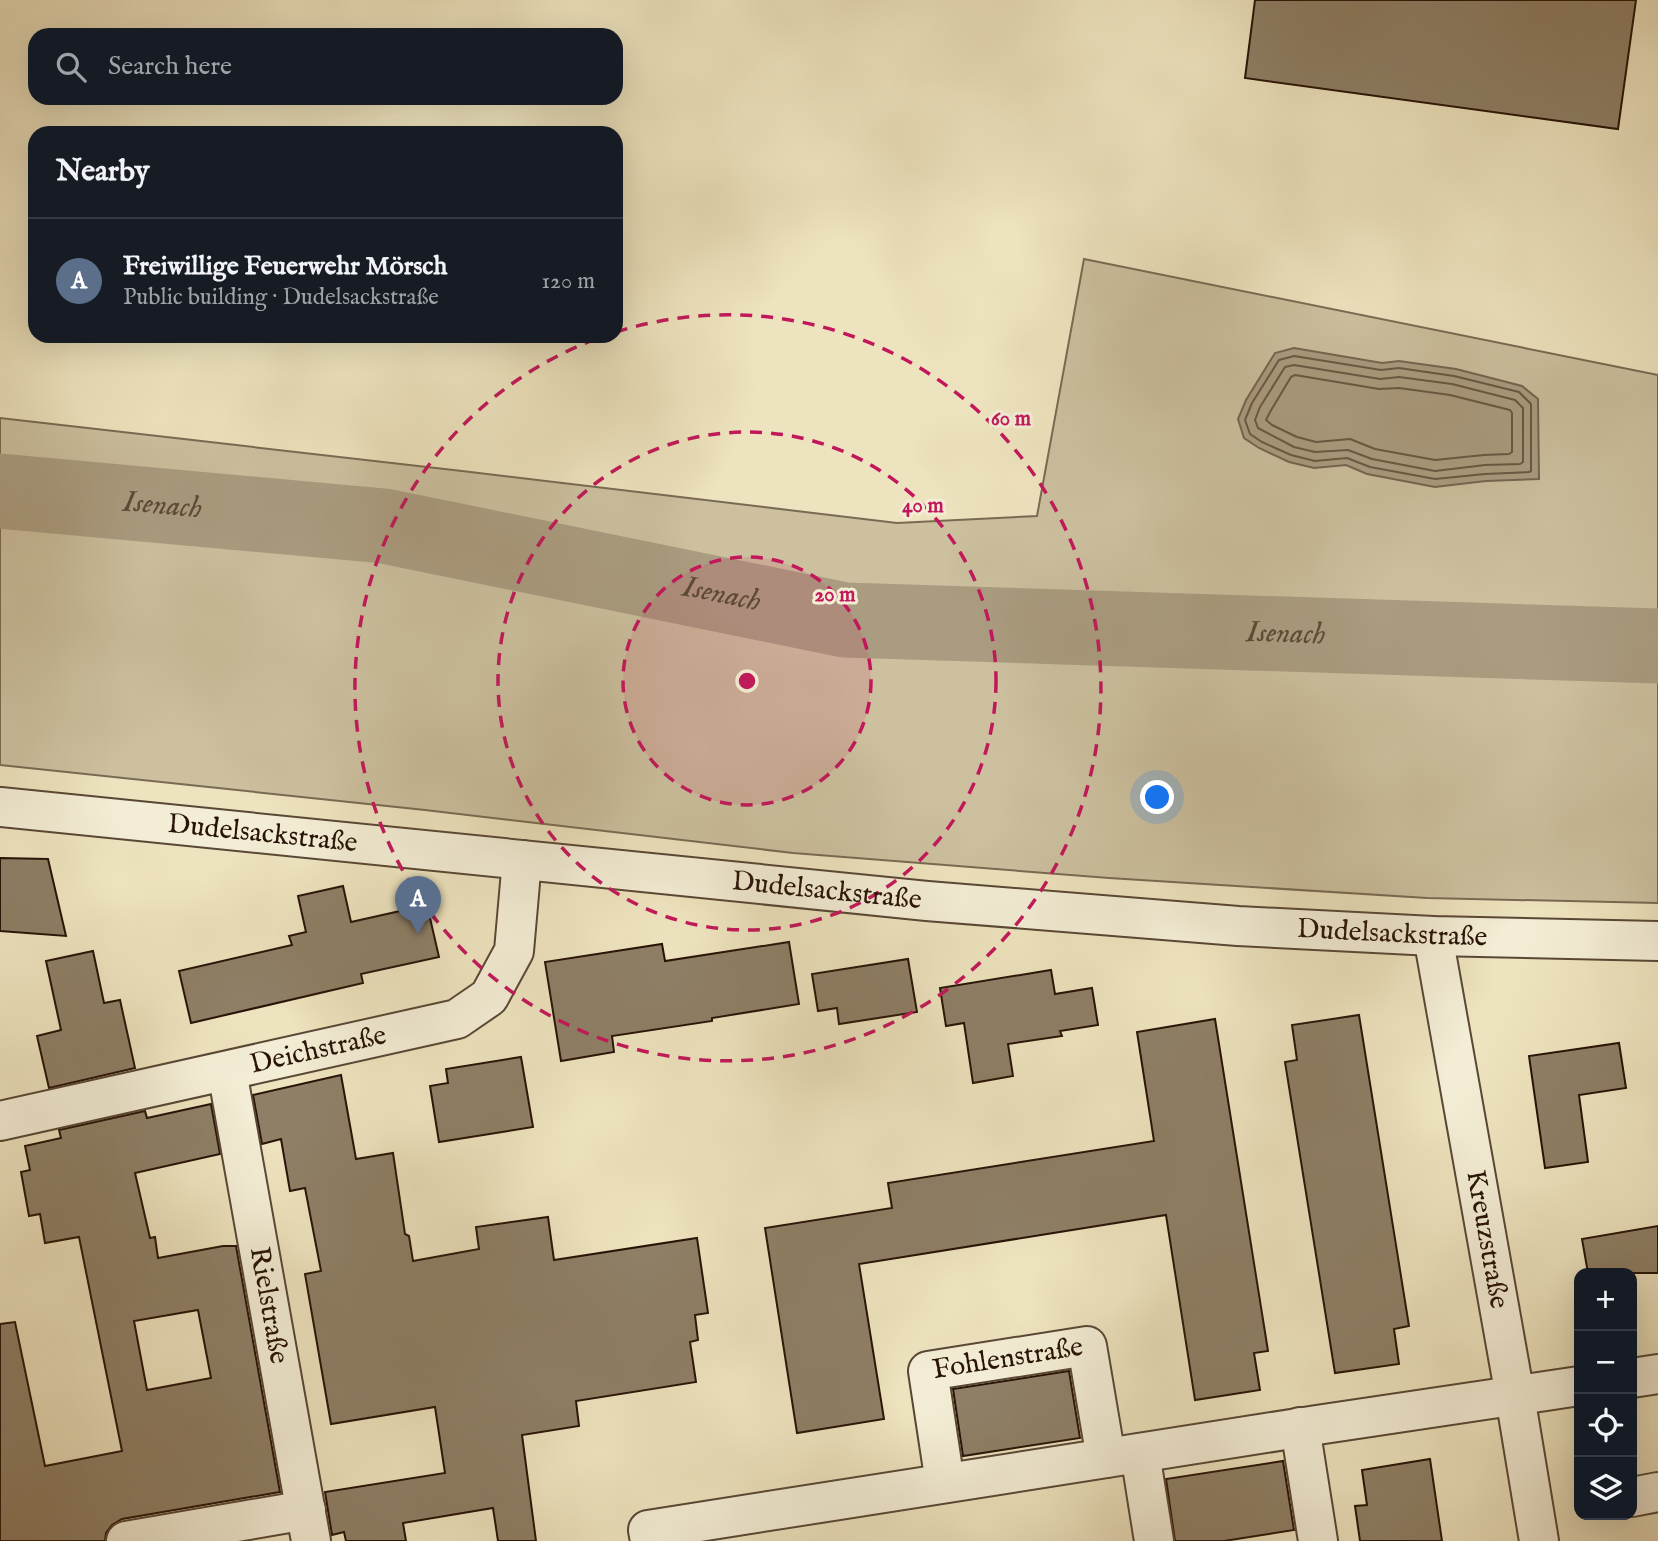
<!DOCTYPE html>
<html lang="en">
<head>
<meta charset="utf-8">
<style>
	:root { --surface:#171b24; --page:#242831; --text:#f1f3f6; --muted:#9ea1a6; --line:#363941; --accent:#b45309 }
	body { margin:0; font-family:"IM FELL English",serif; background:var(--page); color:var(--text) }
	.controls { position:absolute; right:21px; bottom:21px; display:grid; overflow:hidden; border-radius:14px; box-shadow:0 7px 28px #0002 }
	.controls button { width:63px; height:63px; display:grid; place-items:center; padding:0; border:0; border-bottom:2px solid var(--line); background:var(--surface); color:var(--text); font:35px sans-serif }
	.you { position:absolute; left:1158px; top:798px; width:24px; height:24px; margin:-18px; border:5px solid #fff; border-radius:50%; background:#1a73e8; box-shadow:0 0 0 10px #1a73e833 }
	.badge { display:grid; place-items:center; width:46px; height:46px; border-radius:50%; background:var(--accent); color:#fff; font-size:23px; font-weight:700 }
	.pin { position:absolute; translate:-50% -58px; filter:drop-shadow(0 2px 4px #0008) }
	.pin::after { content:''; position:absolute; top:37px; width:24px; height:21px; background:inherit; clip-path:polygon(0 0,100% 0,50% 100%) }
	.list { margin:0; padding:0; list-style:none }
	h2 { display:flex; justify-content:space-between; align-items:center; height:91px; margin:0; padding:0 28px; font-size:30px }
	h2 small { font-size:23px; font-weight:400; color:var(--muted) }
	.list li { display:grid; grid-template-columns:46px 1fr auto; gap:21px; align-items:center; box-sizing:border-box; height:126px; padding:0 28px; border-top:2px solid var(--line) }
	.list b { display:block; font-size:26px; white-space:nowrap }
	.list p { margin:0; font-size:23px; white-space:nowrap; color:var(--muted) }
	.list em { font-size:23px; font-style:normal; color:var(--muted) }
	.icon { flex:none; width:38px; height:38px; fill:none; stroke:currentColor; stroke-width:2; stroke-linecap:round; stroke-linejoin:round }
	.map { position:relative; flex:none; width:1658px; height:1541px; overflow:hidden }
	.search { position:absolute; background:var(--surface); box-shadow:0 7px 28px #0002; left:28px; top:28px; width:595px; height:77px; display:flex; align-items:center; gap:18px; box-sizing:border-box; padding:0 24px; border-radius:21px; color:var(--muted); font-size:26px }
	.panel { position:absolute; background:var(--surface); box-shadow:0 7px 28px #0002; left:28px; top:126px; width:595px; height:217px; border-radius:21px }
	.map>svg:first-child { display:block }
	.green { fill:#ccc09f; stroke:#7a6a53; stroke-width:2 }
	.water { fill:#aa9c80; stroke:#766550; stroke-width:2 }
	.lines { fill:none; stroke-linecap:round; stroke-linejoin:round }
	.shore { stroke:#695844; stroke-width:2 }
	.river { stroke:#aa9c80; stroke-width:75 }
	.building { fill:#8e7f66; stroke:#281307; stroke-width:2; fill-rule:evenodd }
	.minor-casing { stroke:#594735; stroke-width:42 }
	.minor { stroke:#f3edd5; stroke-width:38 }
	.ring { fill:none; stroke:#c2185b; stroke-width:3.5; stroke-dasharray:12 9 }
	.labels { text-anchor:middle; dominant-baseline:central; stroke-width:6; stroke-linejoin:round; paint-order:stroke }
	.street-label { font-size:28px; fill:#281307; stroke:#f3edd5 }
	.water-label { font-size:30px; font-style:italic; fill:#5c4a37; stroke:#f3edd5 }
	.centre { fill:#c2185b; stroke:#f3edd5; stroke-width:3.5 }
	.ring-label { font-size:21px; text-anchor:middle; font-weight:bold; fill:#c2185b; stroke:#f3edd5; stroke-width:6; stroke-linejoin:round; paint-order:stroke }
</style>
</head>
<body>
<div class="map">
<svg width="1658" height="1541" viewBox="0 0 1658 1541">
	<rect width="100%" height="100%" fill="#ede3be"/>
	<filter id="stains"><feTurbulence type="fractalNoise" baseFrequency=".00286" numOctaves="4"/><feColorMatrix values="0 0 0 0 .2 0 0 0 0 .09 0 0 0 0 .02 0 0 0 .5 -.17"/></filter>
	<radialGradient id="worn" r=".72"><stop offset=".6" stop-color="#630" stop-opacity="0"/><stop offset="1" stop-color="#630" stop-opacity=".3"/></radialGradient>
	<path class="green" d="M1084,259L1658,375V903L1427,898L1109,878L793,853L425,810L0,765V418L462,471L897,523L1037,516Z"/>
	<path class="water" d="M1294,348L1382,363L1399,361L1456,369L1522,386L1538,399L1539,479L1486,481L1435,487L1367,474L1346,465L1314,468L1289,462L1259,448L1244,438L1238,419L1246,400L1275,353Z"/>
	<g class="lines">
		<g class="shore">
			<path d="M1294,356L1381,370L1399,368L1454,376L1519,392L1531,404V471L1529,472L1485,474L1435,479L1370,467L1347,458L1315,461L1291,455L1262,442L1250,434L1245,420L1252,403L1279,360Z"/>
			<path d="M1294,365L1380,379L1399,377L1452,384L1515,400L1523,408V462L1520,464L1485,465L1435,471L1372,459L1348,450L1315,452L1294,447L1258,428L1255,420L1260,407L1285,367Z"/>
			<path d="M1295,375L1379,389L1399,388L1450,395L1510,410L1512,413V452L1509,454L1484,455L1435,460L1375,449L1350,439L1316,442L1297,437L1272,425L1266,420L1270,412L1291,377Z"/>
		</g>
		<path class="river" id="s1" d="M0,491L384,526L845,620L1658,646"/>
	</g>
	<g class="building">
		<path d="M1255,0H1636L1618,129L1245,78Z"/>
		<path d="M0,858L48,859L66,936L0,931Z"/>
		<path d="M343,886L351,922L427,905L439,957L361,974L363,983L191,1023L179,971L292,945L289,936L306,932L298,896Z"/>
		<path d="M789,942L799,1004L712,1018V1021L612,1036L614,1052L561,1061L545,962L662,944L665,961Z"/>
		<path d="M93,951L104,1003L120,1000L135,1068L49,1088L37,1036L61,1030L46,961Z"/>
		<path d="M908,959L917,1012L839,1024L837,1008L818,1011L812,974Z"/>
		<path d="M1051,970L1055,994L1092,988L1098,1025L1060,1031L1062,1036L1008,1044L1013,1076L973,1083L964,1023L946,1026L940,988Z"/>
		<path d="M1359,1015L1409,1326L1394,1329L1399,1364L1335,1373L1285,1062L1297,1060L1292,1025Z"/>
		<path d="M1215,1019L1268,1351L1254,1353L1260,1390L1195,1400L1166,1215L859,1264L884,1419L797,1433L765,1228L892,1208L888,1183L1154,1141L1137,1032Z"/>
		<path d="M1619,1043L1626,1088L1579,1095L1588,1162L1545,1168L1529,1056Z"/>
		<path d="M521,1057L533,1127L439,1142L430,1086L448,1083L446,1069Z"/>
		<path d="M341,1075L356,1159L393,1153L405,1234L409,1236L413,1261L479,1249L476,1227L548,1217L554,1260L697,1238L708,1313L695,1315L698,1340L690,1342L696,1382L576,1401L579,1426L522,1435L536,1541H498L493,1508L403,1523L406,1541H346L344,1532L332,1535L325,1492L445,1473L435,1407L331,1424L305,1274L321,1271L305,1188L290,1191L281,1139L262,1144L253,1095Z"/>
		<path d="M211,1104L220,1154L135,1173L150,1238L155,1237L158,1258L223,1246H236L280,1492L122,1519L112,1525L106,1533L105,1541H0V1324L15,1322L45,1466L122,1451L79,1237L45,1243L40,1214L29,1216L21,1172L30,1170L25,1146L61,1138L59,1130L145,1111L147,1118ZM198,1310L211,1378L147,1390L134,1321Z"/>
		<path d="M1658,1226V1273H1588L1582,1239Z"/>
		<path d="M1069,1371L1080,1438L963,1456L953,1389Z"/>
		<path d="M1430,1459L1442,1541H1360L1355,1506L1367,1505L1362,1470Z"/>
		<path d="M1283,1461L1294,1530L1224,1541H1175L1166,1479Z"/>
	</g>
	<g class="lines">
		<defs>
			<g id="minor">
				<path id="s2" d="M0,807L927,901L1238,926L1433,936L1658,941"/>
				<path id="s3" d="M1433,936L1515,1396L1539,1541"/>
				<path id="s4" d="M227,1071L311,1541"/>
				<path id="s5" d="M0,1121L457,1019L489,997L514,951L522,860"/>
				<path d="M1632,1378L1658,1374"/>
				<path d="M1300,1427L1318,1541"/>
				<path d="M1140,1453L1154,1541"/>
				<path id="s6" d="M945,1483L928,1371L1087,1346L1106,1458"/>
				<path d="M1632,1497L1658,1492"/>
				<path d="M126,1541L306,1510"/>
				<path d="M650,1541L648,1530L1317,1425L1579,1386"/>
			</g>
		</defs>
		<use href="#minor" class="minor-casing"/>
		<use href="#minor" class="minor"/>
	</g>
	<circle cx="747" cy="681" r="124" fill="#c2185b" fill-opacity=".12"/>
	<g class="ring">
		<circle cx="747" cy="681" r="124"/>
		<circle cx="747" cy="681" r="249"/>
		<path d="M616 332A373 373 0 1 1 604 336"/>
	</g>
	<g class="labels">
		<g class="street-label">
			<text stroke="none"><textPath href="#s2" startOffset="264">Dudelsackstraße</textPath></text>
			<text stroke="none"><textPath href="#s2" startOffset="831">Dudelsackstraße</textPath></text>
			<text stroke="none"><textPath href="#s2" startOffset="1398">Dudelsackstraße</textPath></text>
			<text stroke="none"><textPath href="#s5" startOffset="326">Deichstraße</textPath></text>
			<text stroke="none"><textPath href="#s3" startOffset="308">Kreuzstraße</textPath></text>
			<text stroke="none"><textPath href="#s4" startOffset="238">Rielstraße</textPath></text>
			<text stroke="none"><textPath href="#s6" startOffset="194">Fohlenstraße</textPath></text>
		</g>
		<g class="water-label">
			<text stroke="none"><textPath href="#s1" startOffset="163">Isenach</textPath></text>
			<text stroke="none"><textPath href="#s1" startOffset="730">Isenach</textPath></text>
			<text stroke="none"><textPath href="#s1" startOffset="1297">Isenach</textPath></text>
		</g>
	</g>
	<circle cx="747" cy="681" r="10" class="centre"/>
	<g class="ring-label">
		<text x="1011" y="425">60 m</text>
		<text x="923" y="512">40 m</text>
		<text x="835" y="601">20 m</text>
	</g>
	<rect width="100%" height="100%" filter="url(#stains)"/>
	<rect width="100%" height="100%" fill="url(#worn)"/>
</svg>
<div class="controls">
<button>+</button>
<button>−</button>
<button><svg class="icon" aria-label="locate" viewBox="0 0 24 24"><circle cx="12" cy="12" r="6"/><path d="M12 2v4M12 18v4M2 12h4M18 12h4"/></svg></button>
<button><svg class="icon" aria-label="layers" viewBox="0 0 24 24"><path d="M12 4l9 5-9 5-9-5zM3 14l9 5 9-5"/></svg></button>
</div>
<div class="you"></div>
<div class="pin badge" style="left:418px;top:934px;background:#5c6f8a">A</div>
<div class="search"><svg class="icon" aria-label="search" viewBox="0 0 24 24"><circle cx="10" cy="10" r="6"/><path d="M15 15l6 6"/></svg>Search here</div>
<section class="panel">
<h2>Nearby<small></small></h2>
<ul class="list">
<li><span class="badge" style="background:#5c6f8a">A</span><div><b>Freiwillige Feuerwehr Mörsch</b><p>Public building · Dudelsackstraße</p></div><em>120 m</em></li>
</ul>
</section>
</div>
</body>
</html>
